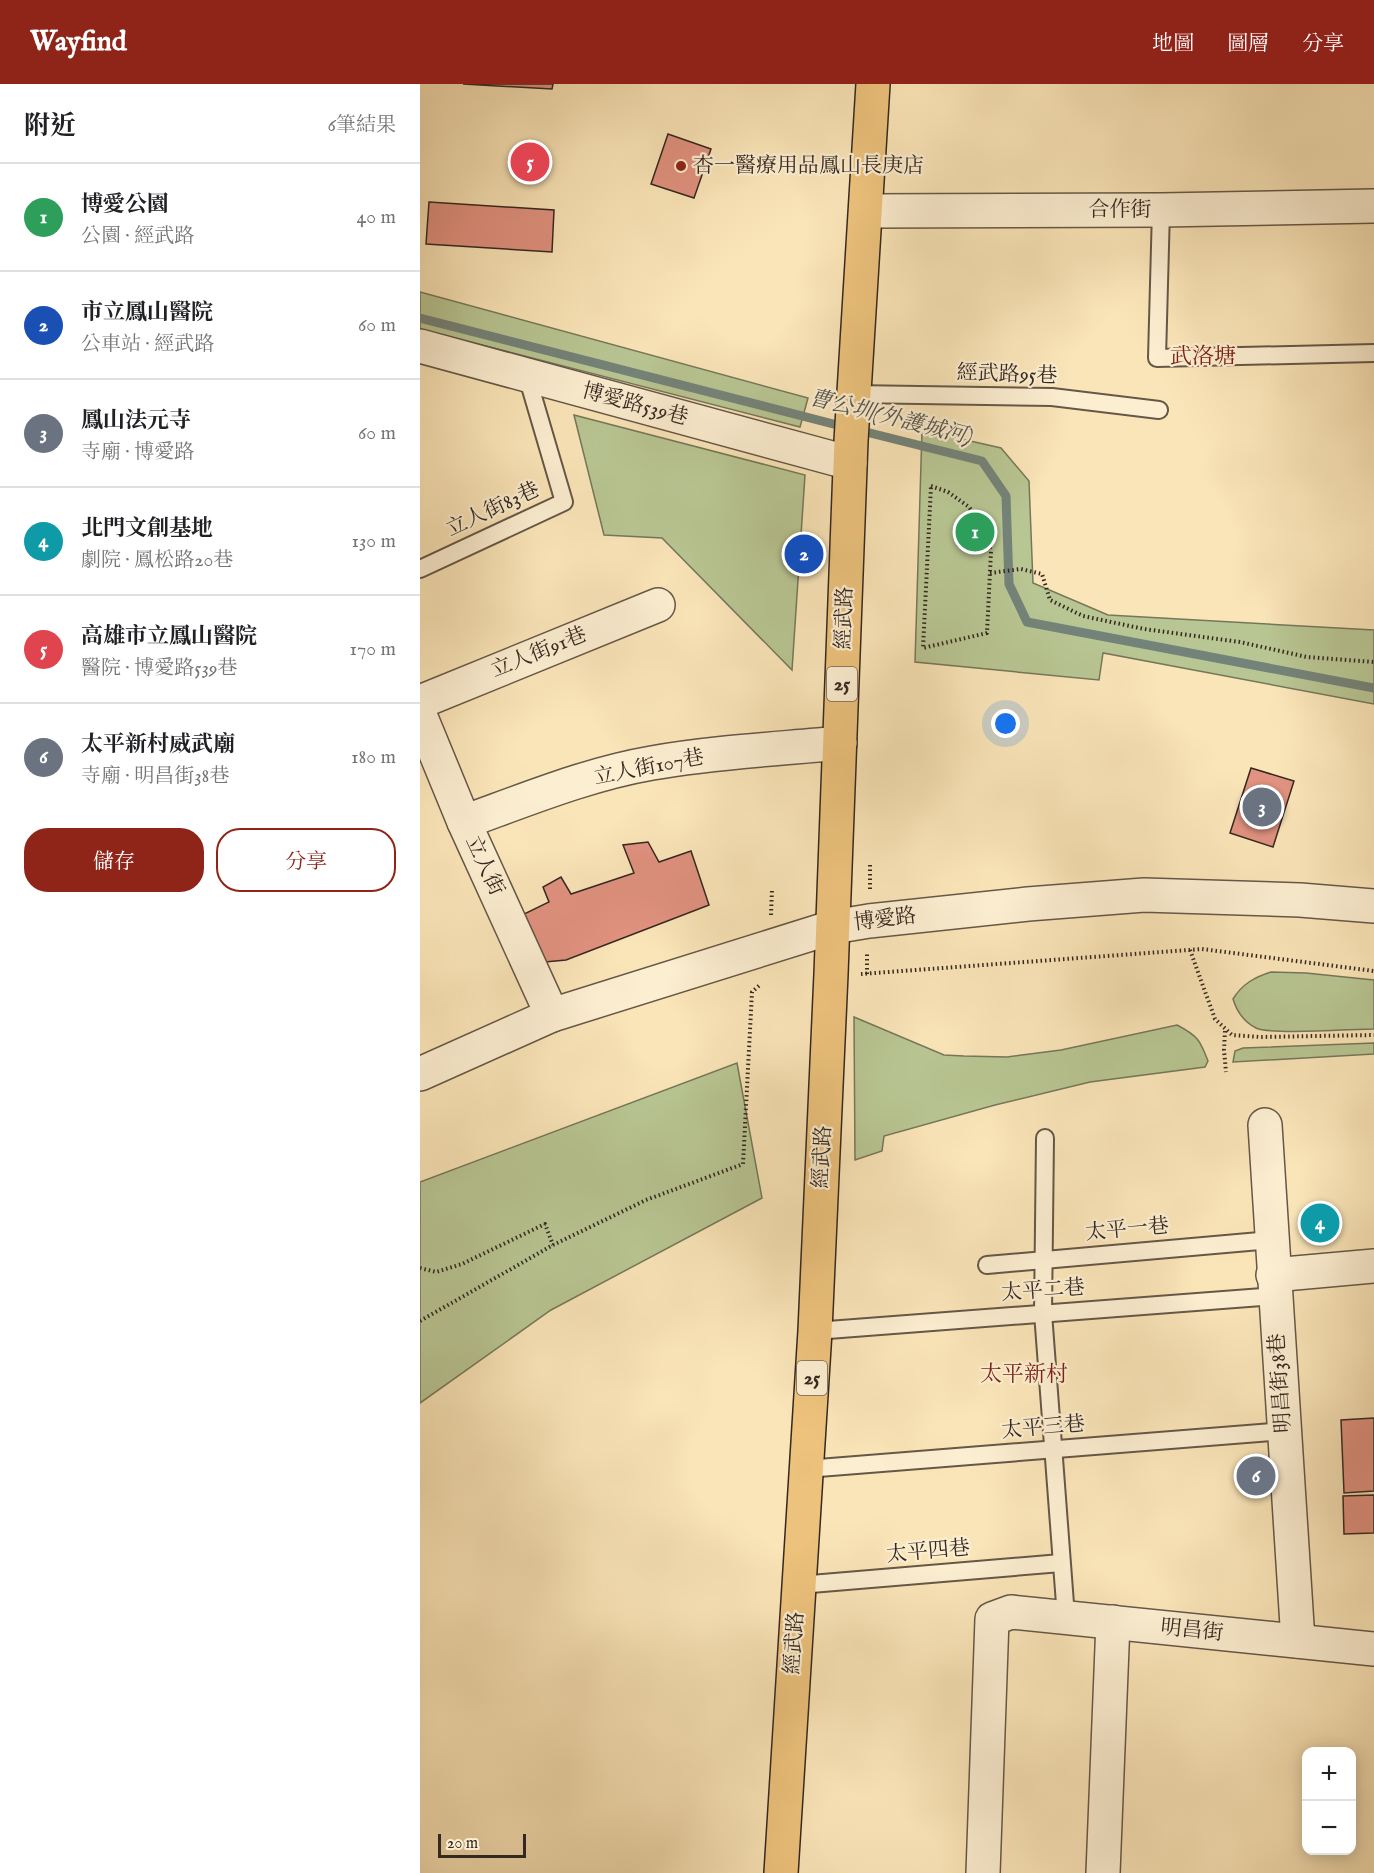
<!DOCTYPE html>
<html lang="zh-TW">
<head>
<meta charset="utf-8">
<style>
	:root { --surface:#fff; --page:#f6f6f6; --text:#202124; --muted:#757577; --line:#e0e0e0; --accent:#8f2418 }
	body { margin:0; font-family:"IM FELL English","Noto Serif TC",serif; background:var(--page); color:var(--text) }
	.controls { position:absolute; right:18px; bottom:18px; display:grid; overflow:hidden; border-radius:12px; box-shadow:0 3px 15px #0003 }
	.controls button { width:54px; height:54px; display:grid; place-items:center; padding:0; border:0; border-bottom:2px solid var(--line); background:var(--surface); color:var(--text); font:30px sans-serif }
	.scale { position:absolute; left:18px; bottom:15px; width:88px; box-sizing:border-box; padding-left:6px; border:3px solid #342821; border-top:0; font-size:16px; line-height:21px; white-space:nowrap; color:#342821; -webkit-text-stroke:4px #fceed1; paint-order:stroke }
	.you { position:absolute; left:586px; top:640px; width:21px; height:21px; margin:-15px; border:4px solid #fff; border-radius:50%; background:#1a73e8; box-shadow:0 0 0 9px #1a73e833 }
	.badge { display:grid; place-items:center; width:39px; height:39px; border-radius:50%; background:var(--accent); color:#fff; font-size:20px; font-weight:700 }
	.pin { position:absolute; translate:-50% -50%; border:3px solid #fff; box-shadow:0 2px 6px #0006 }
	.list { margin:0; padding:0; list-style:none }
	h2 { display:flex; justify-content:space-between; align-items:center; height:78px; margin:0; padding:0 24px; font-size:26px }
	h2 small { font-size:20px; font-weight:400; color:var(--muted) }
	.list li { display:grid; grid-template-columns:39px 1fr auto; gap:18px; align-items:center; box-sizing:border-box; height:108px; padding:0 24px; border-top:2px solid var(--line) }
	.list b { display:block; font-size:22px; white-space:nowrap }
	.list p { margin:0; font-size:20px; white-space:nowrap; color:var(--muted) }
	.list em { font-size:20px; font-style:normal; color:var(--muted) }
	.actions { display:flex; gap:12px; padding:18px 24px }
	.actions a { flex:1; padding:14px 0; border:2px solid var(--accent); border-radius:24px; text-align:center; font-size:21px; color:var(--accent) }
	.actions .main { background:var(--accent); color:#fff }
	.map { position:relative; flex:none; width:954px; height:1789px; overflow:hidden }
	header { display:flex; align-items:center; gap:36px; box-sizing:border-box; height:84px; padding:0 30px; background:var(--accent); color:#fff }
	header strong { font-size:28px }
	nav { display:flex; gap:33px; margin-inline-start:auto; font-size:21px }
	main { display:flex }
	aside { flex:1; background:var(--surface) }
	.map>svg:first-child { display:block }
	.green { fill:#b8c693; stroke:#76775a; stroke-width:1.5 }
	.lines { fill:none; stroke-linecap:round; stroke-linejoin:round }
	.stream { stroke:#748379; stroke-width:9 }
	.building { fill:#e19280; stroke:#342821; stroke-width:1.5 }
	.lane-casing { stroke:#665747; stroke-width:20 }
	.street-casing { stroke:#665747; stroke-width:36 }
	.primary-casing { stroke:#342821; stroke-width:36 }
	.path { stroke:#342821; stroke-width:4; stroke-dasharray:1.5 3; stroke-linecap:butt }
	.lane { stroke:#fceed1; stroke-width:16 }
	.street { stroke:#fceed1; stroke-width:33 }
	.primary { stroke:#edc27c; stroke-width:33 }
	.poi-dot { fill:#8f2418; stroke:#fceed1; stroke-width:2 }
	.labels { text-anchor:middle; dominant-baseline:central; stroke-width:4.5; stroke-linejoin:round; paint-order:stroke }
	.shield { fill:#fceed1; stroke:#706356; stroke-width:1.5 }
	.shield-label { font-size:20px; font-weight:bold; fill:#342821 }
	.poi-label { font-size:21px; fill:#342821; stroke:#fceed1; text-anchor:start }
	.street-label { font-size:21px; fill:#342821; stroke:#fceed1 }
	.neighbourhood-label { font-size:22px; fill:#7a1f14; stroke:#fceed1 }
	.water-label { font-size:22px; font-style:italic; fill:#54554d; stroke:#fceed1 }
</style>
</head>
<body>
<header>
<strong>Wayfind</strong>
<nav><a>地圖</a><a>圖層</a><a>分享</a></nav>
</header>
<main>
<aside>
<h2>附近<small>6筆結果</small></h2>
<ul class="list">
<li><span class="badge" style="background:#2e9e5b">1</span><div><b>博愛公園</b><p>公園 · 經武路</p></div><em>40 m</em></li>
<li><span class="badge" style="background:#1a4fb4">2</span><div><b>市立鳳山醫院</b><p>公車站 · 經武路</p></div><em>60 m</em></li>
<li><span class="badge" style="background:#6b7280">3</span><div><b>鳳山法元寺</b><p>寺廟 · 博愛路</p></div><em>60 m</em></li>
<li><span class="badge" style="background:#0f9aa8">4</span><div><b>北門文創基地</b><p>劇院 · 鳳松路20巷</p></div><em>130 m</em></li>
<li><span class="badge" style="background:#e0444e">5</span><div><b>高雄市立鳳山醫院</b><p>醫院 · 博愛路539巷</p></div><em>170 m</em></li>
<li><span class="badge" style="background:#6b7280">6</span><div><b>太平新村威武廟</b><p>寺廟 · 明昌街38巷</p></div><em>180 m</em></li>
</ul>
<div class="actions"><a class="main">儲存</a><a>分享</a></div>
</aside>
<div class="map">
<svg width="954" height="1789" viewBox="0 0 954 1789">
	<rect width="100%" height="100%" fill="#fae5b8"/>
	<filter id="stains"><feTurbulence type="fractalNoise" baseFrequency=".00333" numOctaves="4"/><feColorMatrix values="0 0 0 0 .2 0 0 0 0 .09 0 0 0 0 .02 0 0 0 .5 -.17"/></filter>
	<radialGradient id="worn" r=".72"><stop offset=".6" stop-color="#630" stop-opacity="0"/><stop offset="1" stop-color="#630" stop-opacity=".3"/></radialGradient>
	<g class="green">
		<path d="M0,208L388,314L380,343L0,245Z"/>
		<path d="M154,331L385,391L372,586L242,454L184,451Z"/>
		<path d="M502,346L581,364L609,397L613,499L688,531L954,546V620L683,569L679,596L495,578Z"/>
		<path d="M851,888L886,889L954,896V945C934,945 850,951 836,944C824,938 817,928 813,915C822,900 835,893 851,888Z"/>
		<path d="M434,933L524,971L544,972L587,973L641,966L757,941C778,952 780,956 788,977L785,983L670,998L575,1021L464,1052L462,1067L435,1076Z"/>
		<path d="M954,959V970L813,978L815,967L823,964Z"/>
		<path d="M317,979L342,1114L131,1226L0,1319V1098Z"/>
	</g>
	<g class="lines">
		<g class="stream">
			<path d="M0,234L425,343"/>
			<path d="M438,346L562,377L586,412L589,500L607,538L954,604"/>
		</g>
	</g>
	<g class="building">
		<path d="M43,0H133L132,5Z"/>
		<path d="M248,50L291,65L274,114L231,100Z"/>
		<path d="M9,118L134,126L132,168L6,160Z"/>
		<path d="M831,684L874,697L853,763L810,749Z"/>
		<path d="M228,758L239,778L271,767L289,821L146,876L125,878L100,832L129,818L123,803L141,793L151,810L214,789L203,761Z"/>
		<path d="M954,1334V1407L924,1409L921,1336Z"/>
		<path d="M954,1411V1449L924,1450L923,1412Z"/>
	</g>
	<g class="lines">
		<defs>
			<g id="lane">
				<path d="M741,126L737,274L954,269"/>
				<path d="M433,310L632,313L739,326"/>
				<path d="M0,485L144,418L107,292"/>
				<path d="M625,1054L623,1229L646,1533"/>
				<path d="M567,1181L851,1156"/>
				<path d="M395,1247L855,1212"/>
				<path d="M386,1385L864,1347"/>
				<path d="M379,1501L641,1479"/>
			</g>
			<g id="street">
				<path d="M446,127L741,126L954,122"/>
				<path d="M0,262L430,379"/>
				<path d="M0,618L238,521"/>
				<path d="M0,631L44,738L132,931"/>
				<path d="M44,738C105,716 168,690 232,679C294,668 358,665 420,659"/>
				<path d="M0,990L132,931L413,843L449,837L608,820L724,811L880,816L954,822"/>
				<path d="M845,1041L878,1557"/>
				<path d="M853,1191L954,1182"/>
				<path d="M563,1789L572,1535L591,1528L954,1565"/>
				<path d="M683,1789L693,1538"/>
			</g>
			<path id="primary" d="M361,1789L395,1247L411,890L431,357L453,0"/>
		</defs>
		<use href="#lane" class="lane-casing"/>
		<use href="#street" class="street-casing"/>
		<use href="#primary" class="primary-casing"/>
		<g class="path">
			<path d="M511,402L528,408L549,423L563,443L571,467L567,549L503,564Z"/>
			<path d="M570,489L601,485L622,490L630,516L663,532L724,545L820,558L887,573L954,578"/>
			<path d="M450,805V780"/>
			<path d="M351,831L352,805"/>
			<path d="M770,866L795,935L812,951L840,953L954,951"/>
			<path d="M441,890L782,865L954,887"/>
			<path d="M447,890V870"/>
			<path d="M805,947L804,966L806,988"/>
			<path d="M0,1184L16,1188L42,1180L125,1140L133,1161"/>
			<path d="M0,1237L133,1161L226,1116L323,1080L332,908L341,900"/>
		</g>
		<use href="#lane" class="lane"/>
		<use href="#street" class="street"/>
		<use href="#primary" class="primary"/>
	</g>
	<circle class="poi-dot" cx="261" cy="82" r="6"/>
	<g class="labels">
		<g class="shield">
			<rect x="407" y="583" width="30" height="34" rx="4.5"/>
			<rect x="377" y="1277" width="30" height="34" rx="4.5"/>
		</g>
		<g class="shield-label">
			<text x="422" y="600">25</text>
			<text x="392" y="1294">25</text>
		</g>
		<g class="poi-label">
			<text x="273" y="82">杏一醫療用品鳳山長庚店</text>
		</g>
		<g class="street-label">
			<text x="700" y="126">合作街</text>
			<text transform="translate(587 291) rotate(2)">經武路95巷</text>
			<text transform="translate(215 321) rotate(15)">博愛路539巷</text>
			<text transform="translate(73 426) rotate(-25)">立人街83巷</text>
			<text transform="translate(425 534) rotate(-88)">經武路</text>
			<text transform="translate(119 569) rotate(-22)">立人街91巷</text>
			<text transform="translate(229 684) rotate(-11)">立人街107巷</text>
			<text transform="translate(64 782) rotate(65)">立人街</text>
			<text transform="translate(465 836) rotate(-7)">博愛路</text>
			<text transform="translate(403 1073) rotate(-87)">經武路</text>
			<text transform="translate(707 1146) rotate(-5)">太平一巷</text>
			<text transform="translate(623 1207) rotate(-4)">太平二巷</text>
			<text transform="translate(861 1299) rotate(-94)">明昌街38巷</text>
			<text transform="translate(623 1344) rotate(-5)">太平三巷</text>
			<text transform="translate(508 1468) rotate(-5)">太平四巷</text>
			<text transform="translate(772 1547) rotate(6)">明昌街</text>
			<text transform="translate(375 1559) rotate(-86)">經武路</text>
		</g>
		<g class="neighbourhood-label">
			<text x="783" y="273">武洛塘</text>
			<text x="604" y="1291">太平新村</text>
		</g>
		<g class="water-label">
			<text transform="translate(471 334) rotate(14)">曹公圳(外護城河)</text>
		</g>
	</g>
	<rect width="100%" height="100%" filter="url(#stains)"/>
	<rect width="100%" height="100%" fill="url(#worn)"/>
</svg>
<div class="controls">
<button>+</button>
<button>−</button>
</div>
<div class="scale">20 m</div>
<div class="you"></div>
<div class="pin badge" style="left:555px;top:448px;background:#2e9e5b">1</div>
<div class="pin badge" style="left:384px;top:470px;background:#1a4fb4">2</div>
<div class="pin badge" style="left:842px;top:723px;background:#6b7280">3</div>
<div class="pin badge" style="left:900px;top:1139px;background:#0f9aa8">4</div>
<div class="pin badge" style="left:110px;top:78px;background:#e0444e">5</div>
<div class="pin badge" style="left:836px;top:1392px;background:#6b7280">6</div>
</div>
</main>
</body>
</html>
